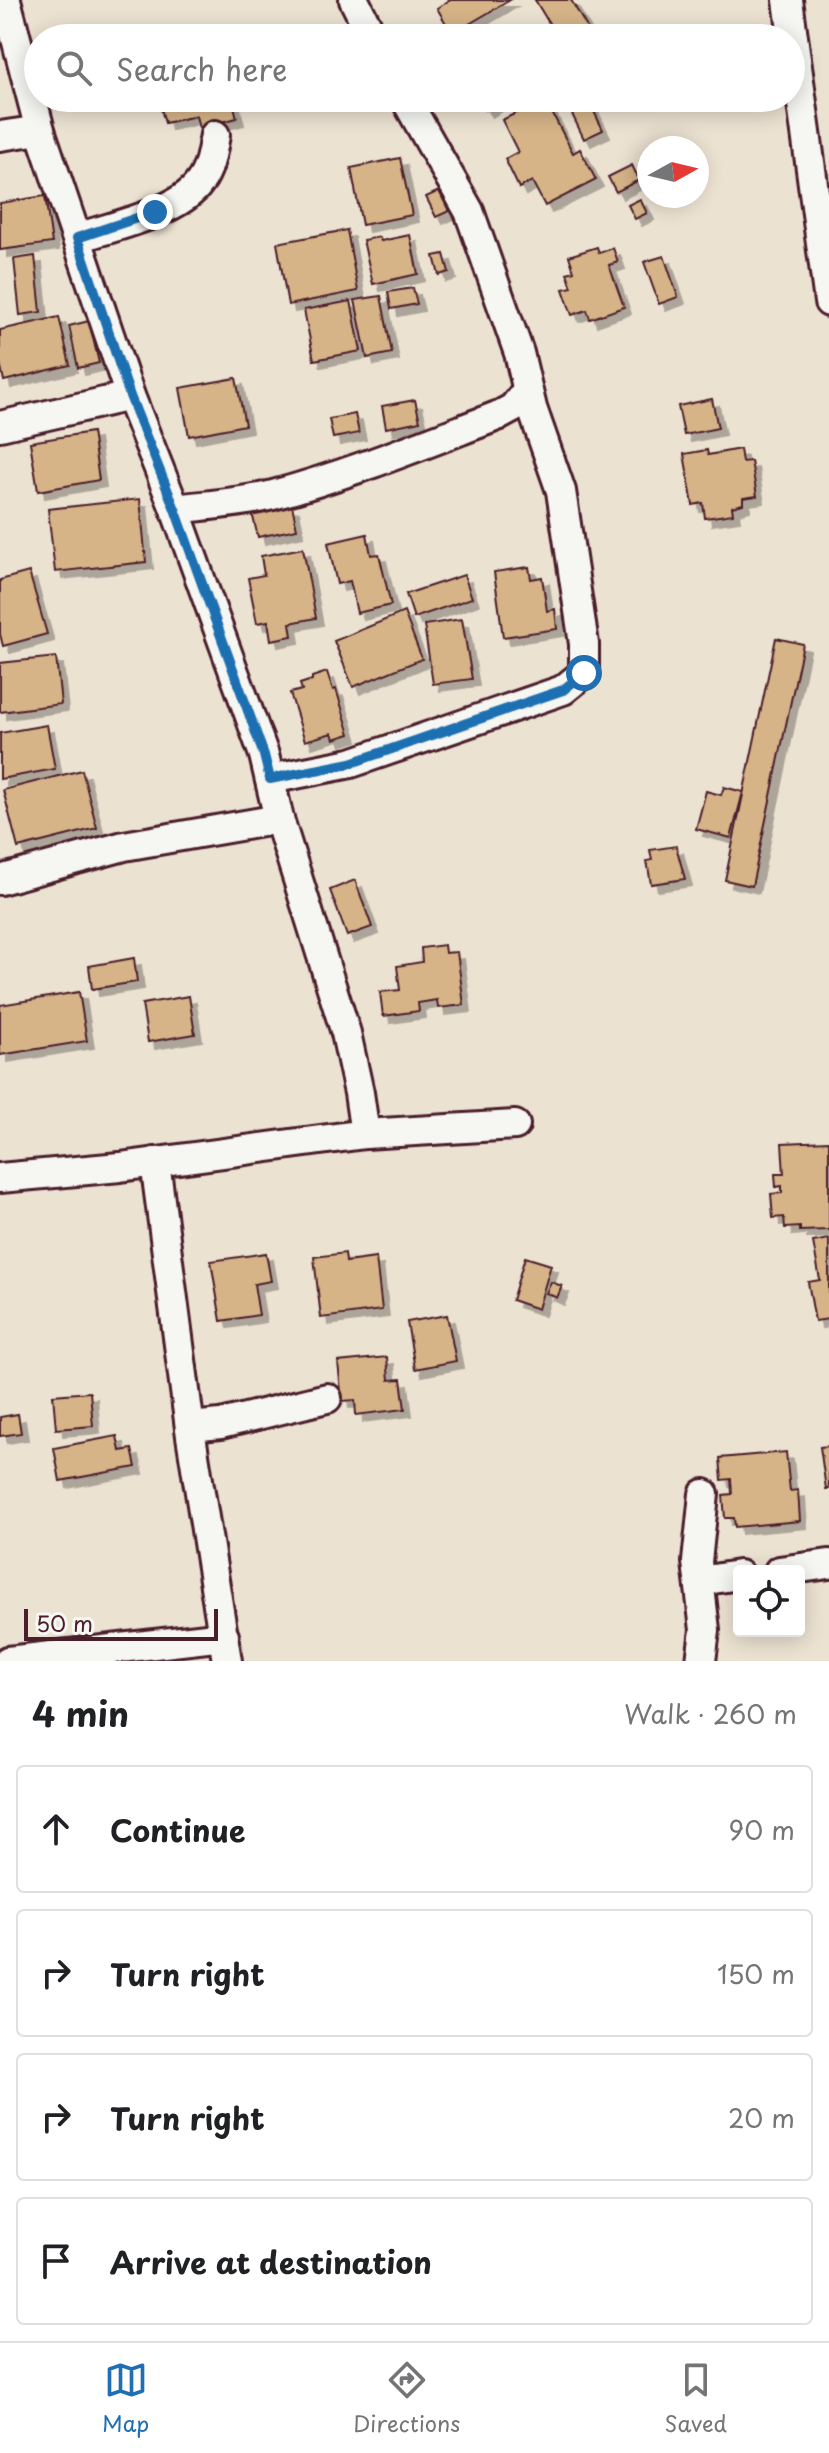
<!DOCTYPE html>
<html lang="en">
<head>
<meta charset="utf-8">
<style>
	:root { --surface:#fff; --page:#f6f6f6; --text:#202124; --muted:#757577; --line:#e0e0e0; --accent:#1f6fb2 }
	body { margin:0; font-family:"Playpen Sans",sans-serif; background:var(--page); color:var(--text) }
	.controls { position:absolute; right:24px; bottom:24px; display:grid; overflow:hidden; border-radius:8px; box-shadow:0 4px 20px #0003 }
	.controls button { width:72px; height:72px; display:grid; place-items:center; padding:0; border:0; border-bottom:2px solid var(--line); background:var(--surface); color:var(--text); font:40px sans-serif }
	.compass { position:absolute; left:637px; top:136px; width:72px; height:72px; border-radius:50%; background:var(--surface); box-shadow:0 4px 20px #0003; rotate:82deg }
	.scale { position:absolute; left:24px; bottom:20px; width:194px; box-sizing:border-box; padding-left:8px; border:4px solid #4a1f2b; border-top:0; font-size:22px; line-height:28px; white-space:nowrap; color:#4a1f2b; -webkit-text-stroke:6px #f6f6f2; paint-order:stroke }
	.stop { position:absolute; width:24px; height:24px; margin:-18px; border:6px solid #1f6fb2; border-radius:50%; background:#fff }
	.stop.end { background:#1f6fb2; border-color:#fff; box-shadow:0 2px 8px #0008 }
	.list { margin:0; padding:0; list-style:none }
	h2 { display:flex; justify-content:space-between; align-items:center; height:104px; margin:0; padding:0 32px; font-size:34px }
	h2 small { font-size:26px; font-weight:400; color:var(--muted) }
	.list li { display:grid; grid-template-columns:52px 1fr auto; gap:24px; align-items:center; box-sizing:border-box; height:128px; margin:0 16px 16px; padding:0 16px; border:2px solid var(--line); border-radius:8px }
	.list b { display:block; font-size:30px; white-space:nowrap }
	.list em { font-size:26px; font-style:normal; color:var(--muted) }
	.icon { flex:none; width:44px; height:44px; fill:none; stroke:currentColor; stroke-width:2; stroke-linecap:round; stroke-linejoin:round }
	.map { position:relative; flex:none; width:829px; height:1661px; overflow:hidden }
	.search { position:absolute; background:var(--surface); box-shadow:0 4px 20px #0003; left:24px; right:24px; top:24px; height:88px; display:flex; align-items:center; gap:20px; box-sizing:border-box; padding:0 28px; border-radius:44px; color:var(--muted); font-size:30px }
	.sheet { height:680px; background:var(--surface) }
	nav { display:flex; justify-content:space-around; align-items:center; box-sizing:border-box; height:112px; border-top:2px solid var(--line); background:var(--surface); font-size:22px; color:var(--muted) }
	nav a { display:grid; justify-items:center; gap:4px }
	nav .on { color:var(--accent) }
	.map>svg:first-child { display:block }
	.building { fill:#d6b488; stroke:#4a1f2b; stroke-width:2; filter:url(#shadow) }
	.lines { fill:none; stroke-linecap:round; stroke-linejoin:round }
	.street-casing { stroke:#4a1f2b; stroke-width:34 }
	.street { stroke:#f6f6f2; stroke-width:28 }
	.route { stroke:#1f6fb2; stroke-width:10 }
</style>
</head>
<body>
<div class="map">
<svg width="829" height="1661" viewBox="0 0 829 1661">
	<defs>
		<filter id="shadow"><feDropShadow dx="7" dy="7" stdDeviation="0" flood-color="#0004"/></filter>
	</defs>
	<rect width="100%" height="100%" fill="#ece2d2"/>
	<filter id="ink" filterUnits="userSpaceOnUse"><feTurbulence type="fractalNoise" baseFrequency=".0125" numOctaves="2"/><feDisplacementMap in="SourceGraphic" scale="16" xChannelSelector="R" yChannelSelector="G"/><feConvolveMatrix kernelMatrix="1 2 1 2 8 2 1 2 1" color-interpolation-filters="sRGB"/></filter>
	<g filter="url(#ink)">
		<g class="building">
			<path d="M450,0H510L452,34L437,8Z"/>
			<path d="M535,0H571L593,38H558Z"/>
			<path d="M158,98H232L237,118L199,128L196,116L165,123Z"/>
			<path d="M479,98H506L485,110Z"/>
			<path d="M545,99L573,153L580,149L596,180L545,206L532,181L519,188L505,159L518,152L502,120Z"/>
			<path d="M589,101L603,130L584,139L570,110Z"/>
			<path d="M400,158L412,215L362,225L351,168Z"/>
			<path d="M632,165L639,180L616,192L608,177Z"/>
			<path d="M439,191L449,211L436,217L426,197Z"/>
			<path d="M45,196L52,243L0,250V203Z"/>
			<path d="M640,199L647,213L635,219L628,205Z"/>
			<path d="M347,230L358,291L288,305L277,243Z"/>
			<path d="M410,235L418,274L373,284L363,240L379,237L381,241Z"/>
			<path d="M597,247L599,253L613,248L618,262L609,265L624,307L590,319L587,310L572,315L563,289L572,287L567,273L574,271L569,256Z"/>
			<path d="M444,254L449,272L439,275L434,256Z"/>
			<path d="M35,256L41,312L20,315L14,259Z"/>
			<path d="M664,256L678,297L659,304L644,262Z"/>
			<path d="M413,288L417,304L391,309L388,292Z"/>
			<path d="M381,296L392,353L367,358L355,300Z"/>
			<path d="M351,301L361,351L314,360L304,310Z"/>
			<path d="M59,317L70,365L4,381L0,363V330Z"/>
			<path d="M89,321L99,363L78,368L69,326Z"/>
			<path d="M236,378L245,425L189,436L180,388Z"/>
			<path d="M712,399L718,428L684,435L678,406Z"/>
			<path d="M415,400L420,421L386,428L382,406Z"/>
			<path d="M355,414L359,433L333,438L329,419Z"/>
			<path d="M92,432L99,480L38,491L30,442Z"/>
			<path d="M740,449L742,462L751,461L757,496L743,498V504L732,507L733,514L705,518L703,503L693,505L684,454L707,450L708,455Z"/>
			<path d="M140,499L146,562L55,572L48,509Z"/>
			<path d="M292,505L297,529L258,537L252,513Z"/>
			<path d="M367,534L371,555L379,554L391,605L357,613L350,581L337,584L328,543Z"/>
			<path d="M303,548L316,618L290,623L292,636L271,640L268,621L257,623L248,578L264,575L261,556Z"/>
			<path d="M529,567L531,579L542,577L547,611L555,609L557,629L503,637L494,572Z"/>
			<path d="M29,572L47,634L3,646L0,634V580Z"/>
			<path d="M464,575L472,598L414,618L406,594Z"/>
			<path d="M404,612L422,659L353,687L334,641Z"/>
			<path d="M462,619L472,679L433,684L424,625Z"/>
			<path d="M776,638L803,644L752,886L725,880Z"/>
			<path d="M56,657L61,704L0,712V663Z"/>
			<path d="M327,672L333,690L336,689L350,734L334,739L332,733L305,741L290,693L302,690L300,684L312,680V677Z"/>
			<path d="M47,725L55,769L0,779V733Z"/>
			<path d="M82,770L97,828L18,848L3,790Z"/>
			<path d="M724,787L743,792L731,838L696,829L706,791L721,795Z"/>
			<path d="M676,846L685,879L651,884L647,861L652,860L650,850Z"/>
			<path d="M355,880L372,927L347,936L330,890Z"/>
			<path d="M444,945L445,953L457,952L464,1005L438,1008L437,1000L418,1003L419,1011L383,1016L380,992L400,990L397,966L422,962L421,948Z"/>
			<path d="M134,958L137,982L92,989L89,966Z"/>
			<path d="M79,992L87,1041L0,1055V1005Z"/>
			<path d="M189,996L195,1034L148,1042L142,1004Z"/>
			<path d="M829,1141V1230L800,1231V1227L785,1228L784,1217L773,1218L771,1194L782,1193V1186L776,1187L775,1174H784L782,1143Z"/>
			<path d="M829,1239V1319L815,1321L808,1282L820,1280L813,1242Z"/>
			<path d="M266,1253L271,1281L254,1284L259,1315L221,1321L211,1261Z"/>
			<path d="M345,1253L346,1262L376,1258L382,1310L321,1318L314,1257Z"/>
			<path d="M525,1257L551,1265L538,1309L512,1300Z"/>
			<path d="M551,1282L562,1286L557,1298L546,1293Z"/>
			<path d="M447,1315L456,1361L415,1369L407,1322Z"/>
			<path d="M387,1357L389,1380L401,1379L405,1409L356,1415L355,1400L342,1401L338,1362Z"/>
			<path d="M90,1392L93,1426L56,1429L53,1395Z"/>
			<path d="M18,1414L21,1433L0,1436V1417Z"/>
			<path d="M117,1436L120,1451L132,1449L136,1467L60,1481L54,1448Z"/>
			<path d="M829,1446V1489H826L820,1447Z"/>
			<path d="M786,1452L790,1491L798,1490L800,1521L735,1527L734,1518H725L723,1495L732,1494L731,1479L722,1480L720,1458Z"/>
		</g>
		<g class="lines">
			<defs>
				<g id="street">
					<path d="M6,0L40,130L130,396L175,509L264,755L279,819L346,1033L359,1093L365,1134"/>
					<path d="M354,0L373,38"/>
					<path d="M788,0L829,302"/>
					<path d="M0,136L40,130"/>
					<path d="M77,238C111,227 180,212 200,182C210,169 212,151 215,135"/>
					<path d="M0,426L130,396"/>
					<path d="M175,509C208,505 241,503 273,495C350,474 426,443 500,415L513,408L527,390"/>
					<path d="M270,779L351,763L563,690L584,673V644L561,491L532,408L519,353L469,211L405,98"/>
					<path d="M0,880L124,846L279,819"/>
					<path d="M155,1162L191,1436L227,1661"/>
					<path d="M0,1178L120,1167L365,1134L515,1125"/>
					<path d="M190,1427L221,1424L327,1398"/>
					<path d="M779,1571L829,1564"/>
					<path d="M700,1584L713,1579L739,1575"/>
					<path d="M8,1661L224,1636"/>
					<path d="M701,1661L705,1630L697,1562L704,1494"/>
				</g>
			</defs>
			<use href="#street" class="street-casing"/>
			<use href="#street" class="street"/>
		</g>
	</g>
	<g class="lines" filter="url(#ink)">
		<path class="route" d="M155,212L77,238L130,396L175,509L264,755L270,779L351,763L563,690L584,673"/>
	</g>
</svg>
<div class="controls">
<button><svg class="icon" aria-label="locate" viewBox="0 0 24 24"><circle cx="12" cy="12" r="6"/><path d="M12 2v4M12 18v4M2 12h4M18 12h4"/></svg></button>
</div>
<svg class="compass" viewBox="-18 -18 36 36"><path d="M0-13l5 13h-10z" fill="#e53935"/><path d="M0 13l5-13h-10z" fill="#757577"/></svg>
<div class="scale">50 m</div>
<div class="stop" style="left:584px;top:673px"></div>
<div class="stop end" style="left:155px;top:212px"></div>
<div class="search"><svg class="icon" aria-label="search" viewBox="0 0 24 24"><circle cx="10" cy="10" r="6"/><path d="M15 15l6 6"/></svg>Search here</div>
</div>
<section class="sheet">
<h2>4 min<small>Walk · 260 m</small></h2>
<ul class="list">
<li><svg class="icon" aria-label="ahead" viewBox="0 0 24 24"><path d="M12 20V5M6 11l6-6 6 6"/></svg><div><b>Continue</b></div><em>90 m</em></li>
<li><svg class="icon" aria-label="right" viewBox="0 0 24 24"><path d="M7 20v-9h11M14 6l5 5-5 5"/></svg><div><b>Turn right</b></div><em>150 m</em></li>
<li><svg class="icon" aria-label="right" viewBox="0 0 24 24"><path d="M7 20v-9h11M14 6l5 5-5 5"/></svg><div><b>Turn right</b></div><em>20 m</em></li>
<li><svg class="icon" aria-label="arrive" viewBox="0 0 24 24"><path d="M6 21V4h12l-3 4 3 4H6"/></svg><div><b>Arrive at destination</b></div></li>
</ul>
</section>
<nav>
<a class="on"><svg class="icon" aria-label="map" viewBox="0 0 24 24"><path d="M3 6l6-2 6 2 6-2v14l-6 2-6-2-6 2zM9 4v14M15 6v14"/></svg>Map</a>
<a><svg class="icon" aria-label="directions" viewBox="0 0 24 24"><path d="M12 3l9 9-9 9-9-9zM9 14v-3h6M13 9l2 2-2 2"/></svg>Directions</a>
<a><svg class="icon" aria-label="saved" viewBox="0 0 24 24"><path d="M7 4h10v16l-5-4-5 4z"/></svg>Saved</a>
</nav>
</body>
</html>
